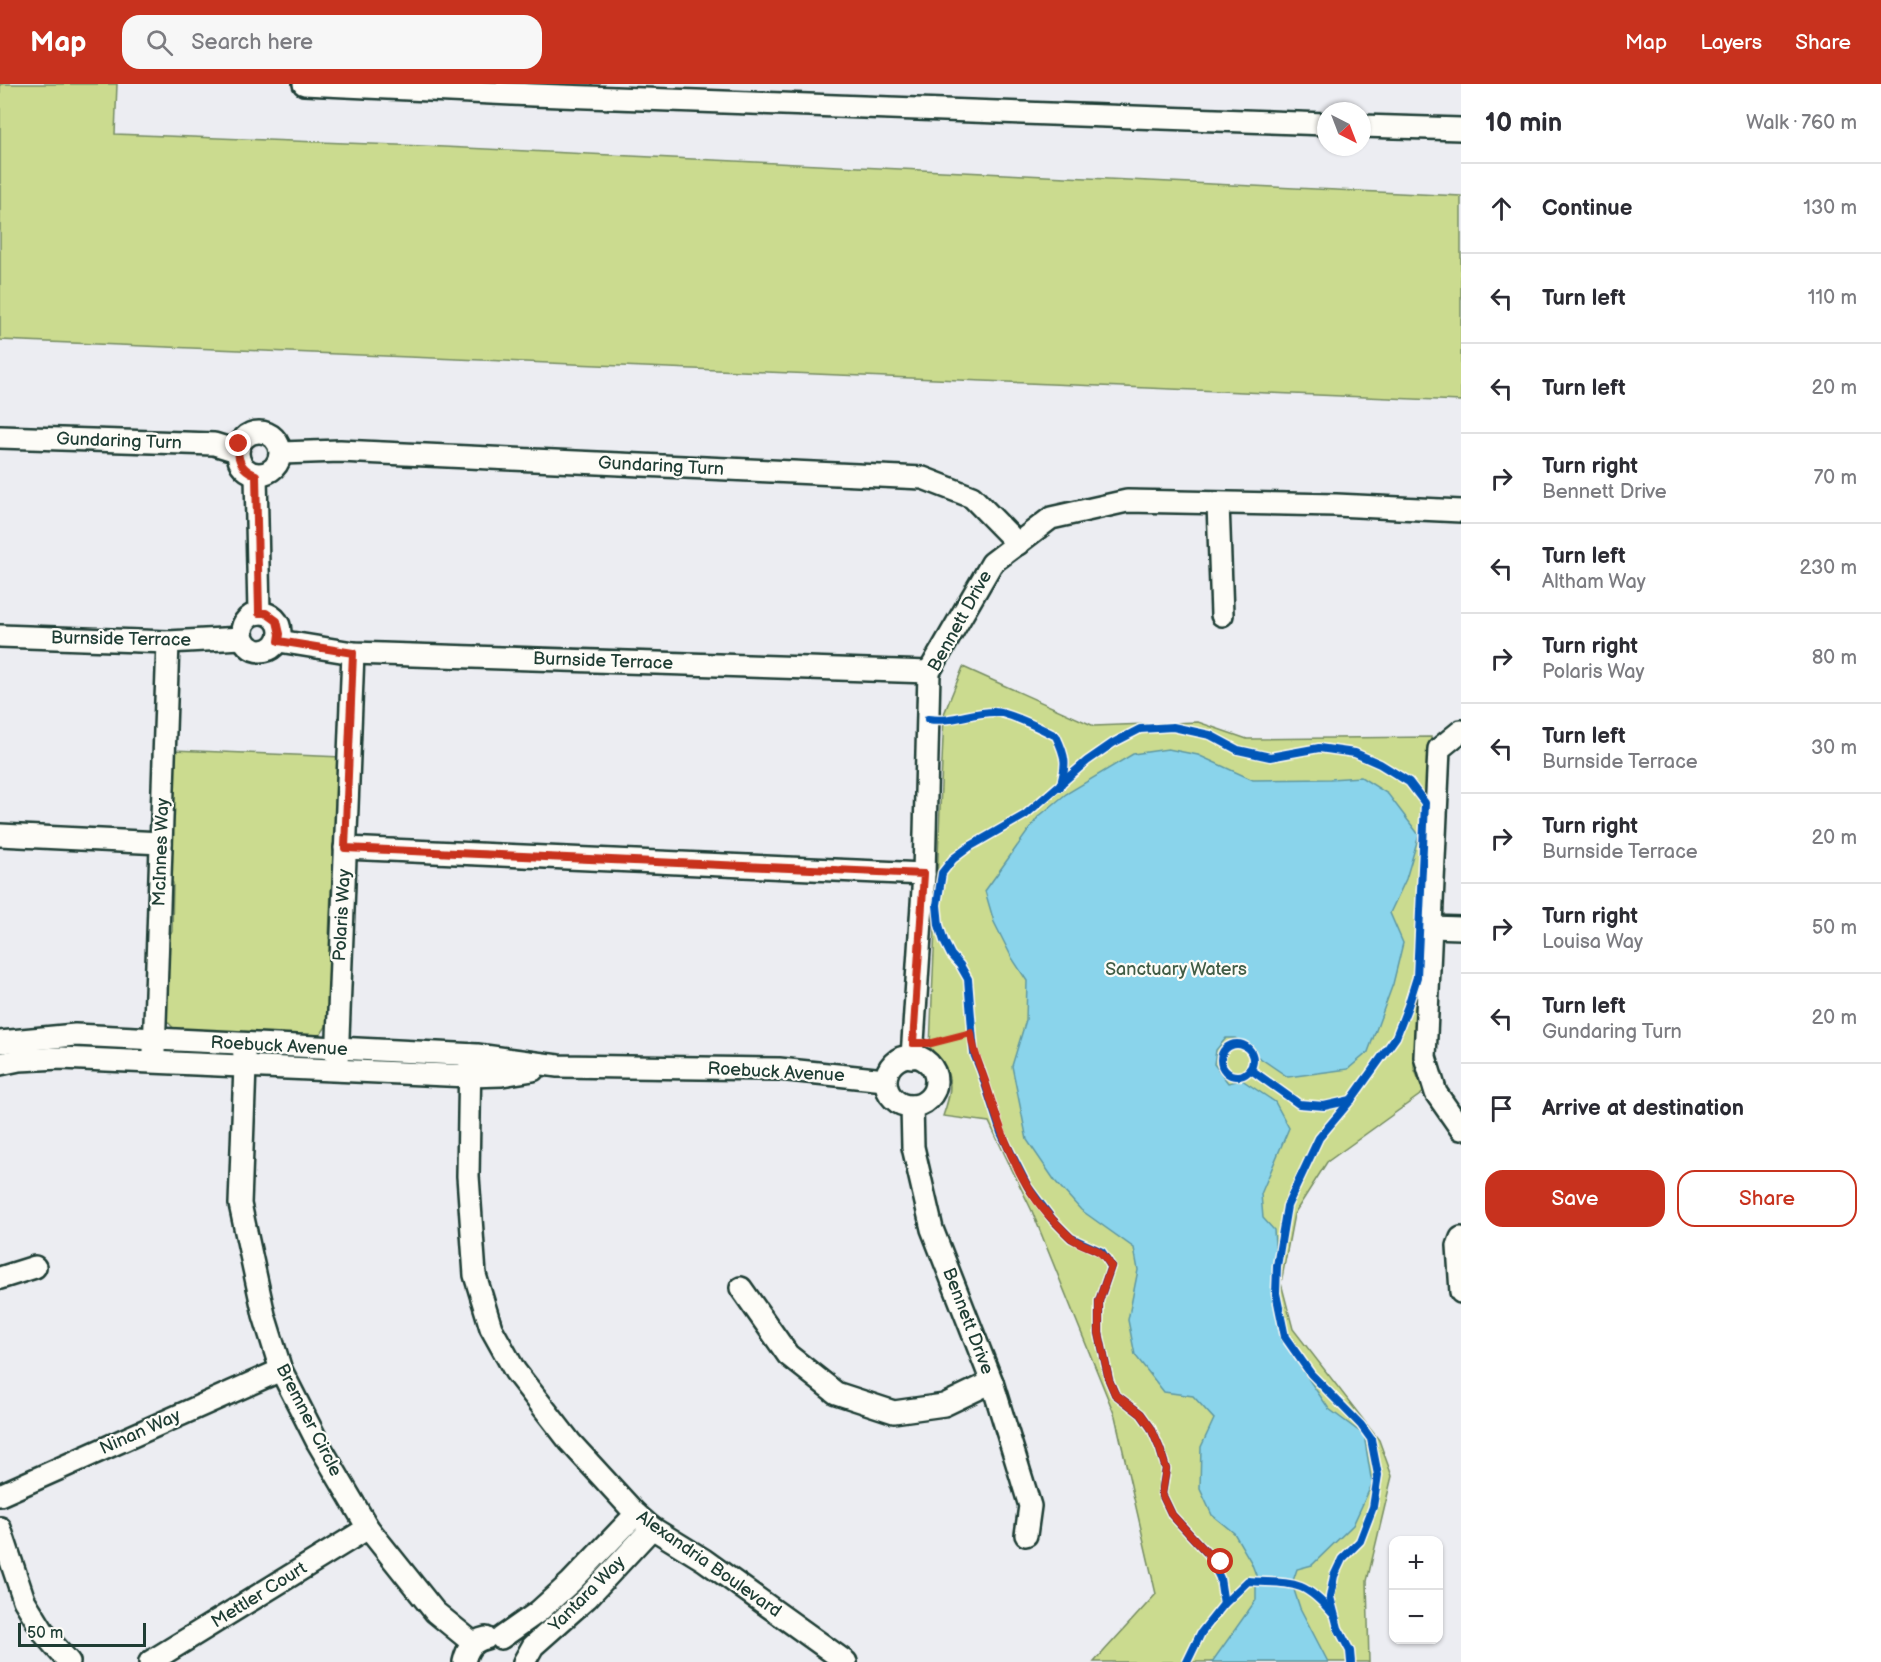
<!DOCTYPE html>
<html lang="en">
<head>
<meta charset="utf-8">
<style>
	:root { --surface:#fff; --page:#f7f7f7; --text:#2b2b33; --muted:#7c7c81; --line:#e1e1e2; --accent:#c8321e }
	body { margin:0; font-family:"Balsamiq Sans",sans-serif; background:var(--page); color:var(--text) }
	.controls { position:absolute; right:18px; bottom:18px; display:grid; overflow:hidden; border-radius:12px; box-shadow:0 2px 4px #0004 }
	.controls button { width:54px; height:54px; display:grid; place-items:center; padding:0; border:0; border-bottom:2px solid var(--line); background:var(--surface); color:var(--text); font:30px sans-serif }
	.compass { position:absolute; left:1317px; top:18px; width:54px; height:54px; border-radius:50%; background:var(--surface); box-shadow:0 2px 4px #0004; rotate:138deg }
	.scale { position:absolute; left:18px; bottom:15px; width:128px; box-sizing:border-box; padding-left:6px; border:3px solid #1f3d34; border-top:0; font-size:16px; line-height:21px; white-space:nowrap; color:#1f3d34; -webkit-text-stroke:4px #fdfcf7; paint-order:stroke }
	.stop { position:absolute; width:18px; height:18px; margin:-14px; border:4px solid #c8321e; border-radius:50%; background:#fff }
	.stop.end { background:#c8321e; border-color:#fff; box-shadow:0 2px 6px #0008 }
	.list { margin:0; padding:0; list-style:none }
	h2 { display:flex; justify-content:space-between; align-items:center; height:78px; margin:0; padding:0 24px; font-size:26px }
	h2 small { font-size:20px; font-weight:400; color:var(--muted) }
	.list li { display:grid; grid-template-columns:39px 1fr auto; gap:18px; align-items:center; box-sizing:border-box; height:90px; padding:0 24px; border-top:2px solid var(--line) }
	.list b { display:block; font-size:22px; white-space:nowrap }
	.list p { margin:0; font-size:20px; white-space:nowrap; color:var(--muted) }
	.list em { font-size:20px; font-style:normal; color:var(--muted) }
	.actions { display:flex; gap:12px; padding:18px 24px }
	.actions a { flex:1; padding:14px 0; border:2px solid var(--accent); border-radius:18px; text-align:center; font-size:21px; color:var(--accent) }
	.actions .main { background:var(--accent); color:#fff }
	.icon { flex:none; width:33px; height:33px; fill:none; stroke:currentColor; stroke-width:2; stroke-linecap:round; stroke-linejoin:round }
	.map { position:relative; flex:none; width:1461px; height:1578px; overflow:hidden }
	header { display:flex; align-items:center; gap:36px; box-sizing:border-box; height:84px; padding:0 30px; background:var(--accent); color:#fff }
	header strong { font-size:28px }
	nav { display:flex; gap:33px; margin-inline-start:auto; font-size:21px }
	.search { width:420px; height:54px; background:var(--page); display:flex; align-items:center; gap:15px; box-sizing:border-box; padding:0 21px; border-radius:18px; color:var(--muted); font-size:22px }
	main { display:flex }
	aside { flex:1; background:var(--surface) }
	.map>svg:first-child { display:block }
	.green { fill:#cbdb8f; stroke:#758c62; stroke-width:1.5 }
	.water { fill:#8ad4eb; stroke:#5f98a2; stroke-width:1.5 }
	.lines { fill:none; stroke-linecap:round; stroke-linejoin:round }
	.minor-casing { stroke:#1f3d34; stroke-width:26 }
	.minor { stroke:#fdfcf7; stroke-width:21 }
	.cycleway-casing { stroke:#fdfcf7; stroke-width:11 }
	.cycleway { stroke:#0057b8; stroke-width:8 }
	.route { stroke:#c8321e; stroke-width:8 }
	.labels { text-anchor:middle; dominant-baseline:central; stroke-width:4.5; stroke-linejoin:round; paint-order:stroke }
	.street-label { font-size:18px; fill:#1f3d34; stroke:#fdfcf7 }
	.park-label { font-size:18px; fill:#415d46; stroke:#fdfcf7 }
</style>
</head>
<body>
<header>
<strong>Map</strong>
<div class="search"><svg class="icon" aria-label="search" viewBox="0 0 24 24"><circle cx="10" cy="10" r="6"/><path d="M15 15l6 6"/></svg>Search here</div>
<nav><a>Map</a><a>Layers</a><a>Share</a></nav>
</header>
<main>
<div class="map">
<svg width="1461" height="1578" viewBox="0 0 1461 1578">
	<rect width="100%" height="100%" fill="#ecedf2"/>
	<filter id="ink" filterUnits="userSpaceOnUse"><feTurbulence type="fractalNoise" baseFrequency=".0167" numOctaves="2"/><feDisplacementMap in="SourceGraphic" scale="12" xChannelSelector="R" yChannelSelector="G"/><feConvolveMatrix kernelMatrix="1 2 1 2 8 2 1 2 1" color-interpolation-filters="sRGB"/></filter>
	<g filter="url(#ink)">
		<g class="green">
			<path d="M0,0H117L115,50L423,62L1461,112V317L0,256Z"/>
			<path d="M963,583L1094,642L1198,638L1247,655L1431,653L1414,984L1424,1008L1327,1078L1294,1130L1281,1199L1293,1245L1379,1356L1392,1392L1367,1497L1369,1578H1094L1156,1510L1115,1332L1032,1127L989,1038L943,1032C955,998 952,991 930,963L944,630Z"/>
			<path d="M173,666L342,673L337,801L331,806L329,854L334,863L331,935L321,950L308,956L176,947L167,937L162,925L166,853L172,848L173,799L169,795Z"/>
		</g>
		<path class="water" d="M1168,665L1198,671L1253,696L1330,695L1361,693L1388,710L1419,751L1406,795L1390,829L1403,859L1393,900L1368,968L1348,985L1288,993L1257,972L1253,963L1235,954H1226L1216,966L1214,980L1228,999L1242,996L1275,1018L1289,1044L1261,1110L1263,1134L1274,1146L1276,1177L1273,1207L1281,1249L1301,1284L1329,1325L1364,1351L1372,1400L1353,1441L1312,1481L1297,1485L1292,1500L1300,1524L1328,1578H1212L1256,1516V1491L1251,1478L1234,1449L1212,1431L1200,1405L1201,1363L1214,1335L1193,1312L1164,1308L1135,1271L1128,1236L1138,1186L1134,1164L1081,1126L1055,1097L1027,1056L1012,982L1026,936L1027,897L1012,874L994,838L985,807L1038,733L1066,710L1133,670Z"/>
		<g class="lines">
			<defs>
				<g id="minor">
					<path d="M304,0L534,11L1326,40"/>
					<path d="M1362,42L1461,45"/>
					<circle cx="259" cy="369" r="21"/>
					<path d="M0,353L214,360L237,367"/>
					<path d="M281,369L340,367L923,394L972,413L1018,460"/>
					<path d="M256,391L259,529"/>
					<path d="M1218,419L1222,531"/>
					<circle cx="261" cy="548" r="19"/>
					<path d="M0,552L168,558L242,554"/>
					<path d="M279,557L353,569L929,588"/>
					<path d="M1461,647L1439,665L1425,973L1436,1009L1461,1045"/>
					<path d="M0,751L161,759"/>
					<path d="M345,764L924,790"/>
					<path d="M1431,843L1461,844"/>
					<path d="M0,958L75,951L477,971L558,982L779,985L885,996"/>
					<path d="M243,961L245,982L240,1120L264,1231L281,1286L318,1359L368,1444L435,1528L473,1559"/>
					<path d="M154,968L168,558"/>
					<path d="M470,971L468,1092L475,1191L491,1244L515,1287L570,1358L636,1430L652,1444L704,1476L846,1578"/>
					<circle cx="911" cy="997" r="25"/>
					<path d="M912,973L924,790L929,588L992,479L1051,434L1127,417L1336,421L1461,427"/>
					<path d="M337,979L353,569"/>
					<path d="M0,980L19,976L61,974L469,992L502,991L533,986"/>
					<path d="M912,1022L913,1063L932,1145L992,1298L1030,1422L1026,1451"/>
					<path d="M1461,1154L1458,1162L1461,1208"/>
					<path d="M0,1194L35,1183"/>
					<path d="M741,1204L788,1271L836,1309L894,1328L944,1321L992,1298"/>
					<path d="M0,1411L281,1286"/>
					<path d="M0,1444L24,1516L46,1552L69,1578"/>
					<path d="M501,1554L538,1528L571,1498L636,1430"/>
					<path d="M150,1578L368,1444"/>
					<path d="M464,1578C467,1565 472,1557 486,1554"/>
					<path d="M524,1578L533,1562L587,1514L652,1444"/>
				</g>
			</defs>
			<use href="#minor" class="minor-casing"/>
			<use href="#minor" class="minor"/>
			<defs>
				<g id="cycleway">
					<path d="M928,635C951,639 971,628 994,628C1009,628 1042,645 1056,652C1066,673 1067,680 1060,703"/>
					<circle cx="1237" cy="976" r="16"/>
					<path d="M1250,985L1299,1020L1324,1022L1351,1016"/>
					<path d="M1224,1520L1248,1497C1292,1500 1302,1494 1333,1530"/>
					<path d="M1187,1578L1201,1549L1224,1520L1220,1494L1208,1470L1172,1431L1162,1410L1166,1385L1160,1365L1151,1344L1141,1330L1115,1310L1109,1296L1099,1249V1217L1111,1182L1102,1168L1071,1154L1052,1135L1028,1103L1001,1049L981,987L974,970L968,895L960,881L951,871L944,857L939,841L937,821L942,789L953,775L969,763L1025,731L1087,677L1113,659L1140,645L1173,643L1210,651L1238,666L1270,673L1319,664L1355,669L1380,680L1409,698L1425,719L1417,893L1408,922L1396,953L1351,1016L1319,1054L1287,1122L1277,1182L1276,1209L1285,1253L1311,1290L1361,1341L1371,1355L1378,1391L1373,1423L1360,1457L1342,1475L1334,1492L1330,1513L1338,1544L1350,1567L1351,1578"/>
				</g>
			</defs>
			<use href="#cycleway" class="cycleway-casing"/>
			<use href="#cycleway" class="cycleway"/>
		</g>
	</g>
	<g class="lines" filter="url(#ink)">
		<path class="route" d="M239,360C236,375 242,386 256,391L259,529H266L277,537L280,550L279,557L353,569L345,764L924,790L913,959H932L971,949C973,968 979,980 985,997C1000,1046 1018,1100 1054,1137C1060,1143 1065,1149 1071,1154C1090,1167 1097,1159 1111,1182L1099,1217V1249L1109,1296L1115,1310L1141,1330L1151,1344L1160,1365L1166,1385L1162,1410L1172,1431L1208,1470L1221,1478"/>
	</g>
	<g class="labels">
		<g class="street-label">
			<text transform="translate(119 357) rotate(2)">Gundaring Turn</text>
			<text transform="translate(661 382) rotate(3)">Gundaring Turn</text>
			<text transform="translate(960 537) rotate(-61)">Bennett Drive</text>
			<text transform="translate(121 555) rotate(1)">Burnside Terrace</text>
			<text transform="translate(603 577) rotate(2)">Burnside Terrace</text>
			<text transform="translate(161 768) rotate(-88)">McInnes Way</text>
			<text transform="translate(342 831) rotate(-87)">Polaris Way</text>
			<text transform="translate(279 962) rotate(3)">Roebuck Avenue</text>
			<text transform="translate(776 988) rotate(3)">Roebuck Avenue</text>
			<text transform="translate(968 1237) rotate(69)">Bennett Drive</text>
			<text transform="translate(309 1336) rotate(63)">Bremner Circle</text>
			<text transform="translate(140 1348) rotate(-24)">Ninan Way</text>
			<text transform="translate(709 1480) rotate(35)">Alexandria Boulevard</text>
			<text transform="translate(587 1510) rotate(-45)">Yantara Way</text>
			<text transform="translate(259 1511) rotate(-32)">Mettler Court</text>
		</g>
		<g class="park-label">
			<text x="1176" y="885">Sanctuary Waters</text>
		</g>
	</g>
</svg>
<div class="controls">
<button>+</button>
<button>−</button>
</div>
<svg class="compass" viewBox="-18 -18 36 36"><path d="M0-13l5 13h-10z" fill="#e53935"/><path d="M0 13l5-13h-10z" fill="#7c7c81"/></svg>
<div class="scale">50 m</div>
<div class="stop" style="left:1221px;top:1478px"></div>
<div class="stop end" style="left:239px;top:360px"></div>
</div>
<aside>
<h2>10 min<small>Walk · 760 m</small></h2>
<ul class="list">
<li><svg class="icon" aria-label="ahead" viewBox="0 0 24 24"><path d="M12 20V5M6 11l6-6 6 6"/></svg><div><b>Continue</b></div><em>130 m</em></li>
<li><svg class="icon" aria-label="left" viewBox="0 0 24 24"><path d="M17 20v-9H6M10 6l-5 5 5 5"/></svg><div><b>Turn left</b></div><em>110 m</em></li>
<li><svg class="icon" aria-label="left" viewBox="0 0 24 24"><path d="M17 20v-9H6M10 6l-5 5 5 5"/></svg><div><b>Turn left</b></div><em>20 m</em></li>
<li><svg class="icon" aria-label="right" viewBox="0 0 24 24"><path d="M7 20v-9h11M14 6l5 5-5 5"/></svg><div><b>Turn right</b><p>Bennett Drive</p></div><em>70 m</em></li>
<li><svg class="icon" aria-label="left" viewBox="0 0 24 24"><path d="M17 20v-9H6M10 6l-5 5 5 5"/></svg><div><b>Turn left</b><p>Altham Way</p></div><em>230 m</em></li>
<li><svg class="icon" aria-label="right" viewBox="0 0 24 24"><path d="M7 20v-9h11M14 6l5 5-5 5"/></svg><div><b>Turn right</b><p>Polaris Way</p></div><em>80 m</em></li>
<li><svg class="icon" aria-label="left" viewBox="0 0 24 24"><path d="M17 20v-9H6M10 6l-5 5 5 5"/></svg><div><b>Turn left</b><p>Burnside Terrace</p></div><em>30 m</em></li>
<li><svg class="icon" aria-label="right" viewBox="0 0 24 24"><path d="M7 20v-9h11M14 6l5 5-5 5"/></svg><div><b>Turn right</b><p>Burnside Terrace</p></div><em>20 m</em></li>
<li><svg class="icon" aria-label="right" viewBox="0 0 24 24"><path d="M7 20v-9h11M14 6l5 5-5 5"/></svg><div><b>Turn right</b><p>Louisa Way</p></div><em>50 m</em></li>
<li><svg class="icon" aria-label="left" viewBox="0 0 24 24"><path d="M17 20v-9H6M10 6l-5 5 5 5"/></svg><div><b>Turn left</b><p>Gundaring Turn</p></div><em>20 m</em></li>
<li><svg class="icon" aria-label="arrive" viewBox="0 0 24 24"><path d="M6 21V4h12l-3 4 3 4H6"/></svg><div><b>Arrive at destination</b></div></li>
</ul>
<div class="actions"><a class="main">Save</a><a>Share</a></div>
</aside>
</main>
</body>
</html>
